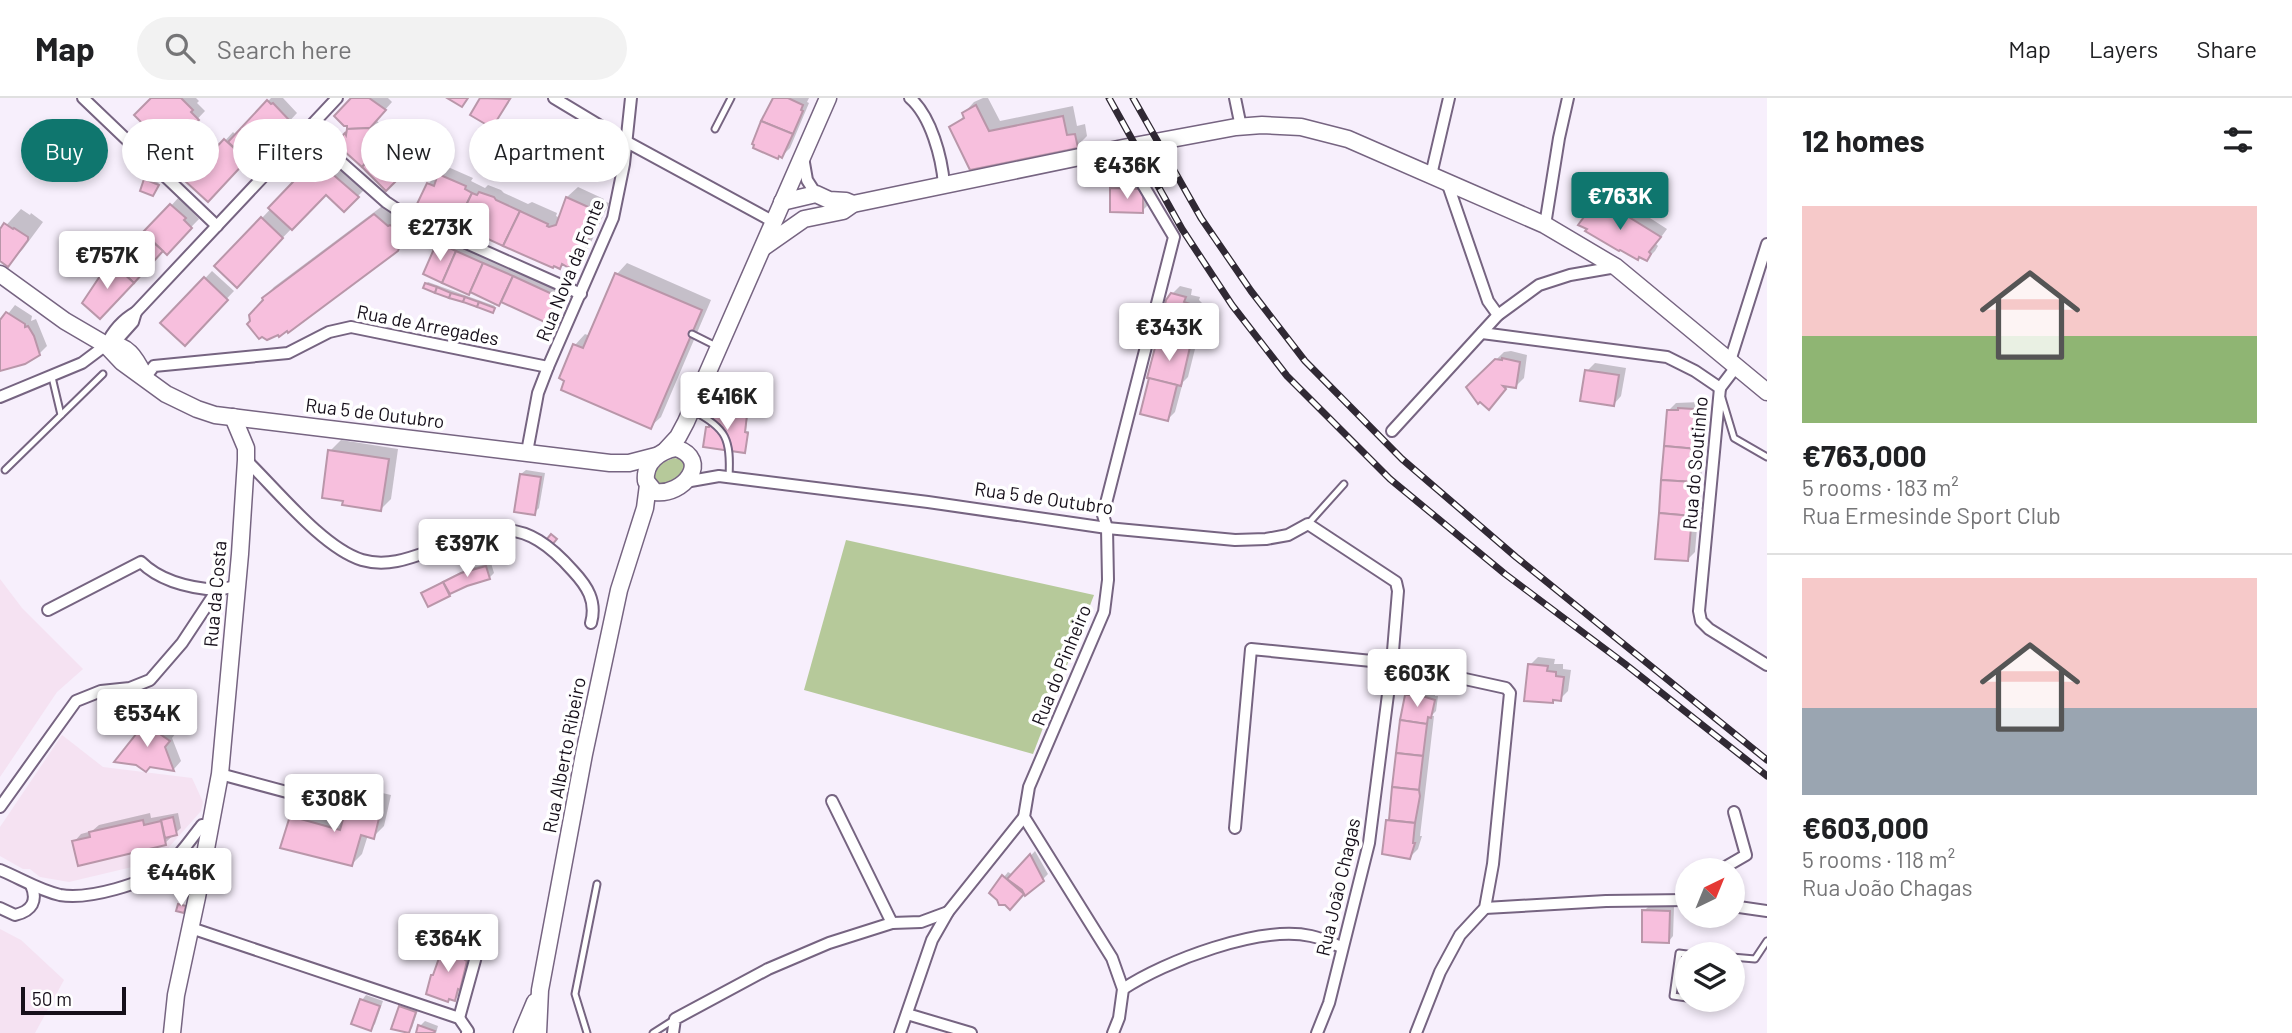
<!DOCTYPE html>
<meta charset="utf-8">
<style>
:root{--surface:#fff;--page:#f2f2f2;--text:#202124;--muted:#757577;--line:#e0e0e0;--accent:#0f766e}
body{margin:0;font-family:Barlow,sans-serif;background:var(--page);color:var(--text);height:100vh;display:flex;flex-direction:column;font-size:26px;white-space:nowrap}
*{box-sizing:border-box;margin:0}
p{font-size:23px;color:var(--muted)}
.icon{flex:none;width:38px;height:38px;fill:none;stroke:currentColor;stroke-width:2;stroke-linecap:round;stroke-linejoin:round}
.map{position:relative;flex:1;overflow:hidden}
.sheet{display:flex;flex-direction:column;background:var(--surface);width:525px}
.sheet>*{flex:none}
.guide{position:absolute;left:21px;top:21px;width:665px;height:63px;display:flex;gap:14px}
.needle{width:46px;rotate:43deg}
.tools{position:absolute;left:1675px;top:760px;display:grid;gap:14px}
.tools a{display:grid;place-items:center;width:70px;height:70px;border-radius:50%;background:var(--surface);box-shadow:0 4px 10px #0003;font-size:35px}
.scale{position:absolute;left:21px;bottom:18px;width:105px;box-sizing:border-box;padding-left:7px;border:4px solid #160f1a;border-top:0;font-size:19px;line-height:24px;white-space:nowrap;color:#160f1a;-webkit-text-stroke:5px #fff;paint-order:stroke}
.price{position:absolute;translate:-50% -60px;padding:0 16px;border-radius:7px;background:#fff;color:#222;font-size:23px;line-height:46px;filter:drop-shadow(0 2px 4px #0008)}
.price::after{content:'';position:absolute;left:50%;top:42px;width:21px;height:16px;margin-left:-10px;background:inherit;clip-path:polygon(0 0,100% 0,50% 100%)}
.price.selected{background:var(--accent);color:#fff}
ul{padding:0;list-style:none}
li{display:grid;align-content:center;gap:14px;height:371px;padding:0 35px}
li+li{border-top:2px solid var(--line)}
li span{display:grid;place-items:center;height:217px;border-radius:0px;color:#555}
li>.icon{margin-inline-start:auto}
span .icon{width:126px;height:126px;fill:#fffc;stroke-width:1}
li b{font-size:30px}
h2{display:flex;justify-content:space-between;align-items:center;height:84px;padding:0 35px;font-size:30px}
.tag{padding:0 24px;border-radius:32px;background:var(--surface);box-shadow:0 4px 10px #0003;font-size:24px;line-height:63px}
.tag.selected{background:var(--accent);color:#fff}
header{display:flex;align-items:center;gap:42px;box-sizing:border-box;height:98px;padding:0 35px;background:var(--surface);border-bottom:2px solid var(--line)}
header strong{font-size:33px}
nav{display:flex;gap:38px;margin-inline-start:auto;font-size:24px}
.search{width:490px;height:63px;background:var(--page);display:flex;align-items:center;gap:18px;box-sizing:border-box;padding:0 24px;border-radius:38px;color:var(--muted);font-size:26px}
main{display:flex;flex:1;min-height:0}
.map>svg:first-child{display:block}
.education{fill:#f5e2f2}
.green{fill:#b6c99a}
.shadow{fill:#0003}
.building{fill:#f7bfdd;stroke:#b996a9;stroke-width:2}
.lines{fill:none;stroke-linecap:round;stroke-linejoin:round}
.lane-casing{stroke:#766481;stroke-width:9}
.street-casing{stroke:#766481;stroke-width:14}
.secondary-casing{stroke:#766481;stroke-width:19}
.lane{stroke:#fff;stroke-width:5}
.street{stroke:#fff;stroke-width:10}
.secondary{stroke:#fff;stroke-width:16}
.rail-casing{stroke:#302934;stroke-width:7}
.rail{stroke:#fff;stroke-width:4.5;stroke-dasharray:13;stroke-linecap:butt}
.labels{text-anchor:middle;stroke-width:7;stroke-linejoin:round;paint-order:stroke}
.street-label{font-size:19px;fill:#160f1a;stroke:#fff}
</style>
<header>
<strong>Map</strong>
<div class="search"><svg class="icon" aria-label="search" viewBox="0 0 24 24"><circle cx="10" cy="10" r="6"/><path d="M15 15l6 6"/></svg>Search here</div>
<nav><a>Map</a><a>Layers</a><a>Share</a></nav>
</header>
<main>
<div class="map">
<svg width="1767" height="935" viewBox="0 0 1767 935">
<rect width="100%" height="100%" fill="#f7effc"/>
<g class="education">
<path d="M0,481L22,510L83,571L57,594L0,679Z"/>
<path d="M62,637L103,669L192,680L203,704L201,713L162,757L149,765L69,784L40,779L30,771H23L0,758V729Z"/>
<path d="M0,831L21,842L64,882L35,935H0Z"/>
</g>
<g class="green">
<path d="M674,360L683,362L686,368C681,380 669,389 657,385L653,377L662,365Z"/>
<path d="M846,442L1094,497L1033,656L804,592Z"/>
</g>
<g class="shadow">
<path d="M153,0H196L199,3L197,5L205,13L170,50Z"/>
<path d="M271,0H283L297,15L259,56L248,60L208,102L188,83L233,34L237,38Z"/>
<path d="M354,0H388L392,4L376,22L416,61L399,78L338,45L349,33Z"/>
<path d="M775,0H809L807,4L809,5L790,50L782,58L780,56Z"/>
<path d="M983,0H988L1000,23L1073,8L1077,28L1085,26L1087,38L1077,48L952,30L965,17L964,15L974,4Z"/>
<path d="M326,52L368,88L344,112L326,95L237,187L262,120Z"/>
<path d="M448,69L473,80L471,83L485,90L488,87L501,92L504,95L528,106L532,104L557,115L556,118L560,120L567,99L578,89L604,101V103L609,105L588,151L569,168L564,165L560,169L467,126L428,86L436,78L439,80Z"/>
<path d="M148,80L159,85L154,94L146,82Z"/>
<path d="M1117,86H1148L1147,108L1142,113L1112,91Z"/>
<path d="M1599,98L1606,102L1609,100L1633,115L1636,111L1667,131L1656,146L1658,148L1655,153L1647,161L1591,111V106Z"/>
<path d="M179,99L199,121L167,154L164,151L100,219L84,205L112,164L119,156L123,161Z"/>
<path d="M385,106L414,123L408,141L397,152L266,202L264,200L274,189Z"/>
<path d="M21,111L30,117L31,115L43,124L23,151L8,166L0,161V134Z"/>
<path d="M443,140L569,193L558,217L551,225L502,203L499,206L439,145Z"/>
<path d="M627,165L711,202L661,319L650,329L575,247L585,236L590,238L617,176Z"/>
<path d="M212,173L234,193L185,245L163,225Z"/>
<path d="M428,184L495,208L494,211L426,186Z"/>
<path d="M1180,188L1192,191L1191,197L1200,199L1199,202L1203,206L1202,211H1205L1188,279L1183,284L1175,314L1168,321L1172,196Z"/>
<path d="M15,207L32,218L31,223L36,221L47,248L39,256L0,272V226Z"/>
<path d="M1511,253L1527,257L1524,280L1516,288L1509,287L1496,302L1468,289L1504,254Z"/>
<path d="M1595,265L1626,270L1621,298L1614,306L1587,273Z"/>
<path d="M723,288L745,290L742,314L748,315L746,333H749L745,353L708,330L715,314L718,292Z"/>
<path d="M1700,304L1699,310L1707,311L1695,454L1688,461L1669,312L1676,305Z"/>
<path d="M341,342L398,351L391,401L381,411L330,353Z"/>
<path d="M526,372L545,375L539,410L534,415L521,376Z"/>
<path d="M491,465L494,475L489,480L453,493L429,507L423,495L428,491L467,471Z"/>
<path d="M1538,559L1555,561L1554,566H1563V571L1571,572L1568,593L1560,601H1555L1552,603L1530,567Z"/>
<path d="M1411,593L1435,595V598H1438L1436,613L1431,618H1434L1420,738H1422L1418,751L1410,759L1388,723L1391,720L1406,598Z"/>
<path d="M160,610L167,628L176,635L172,640L181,663L174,671L117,662Z"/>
<path d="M361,690L391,697L384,728L373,739L368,737L362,756L352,766L291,718L302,708L345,720L351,701Z"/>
<path d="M150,715L151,720L178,715L181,730L165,745L74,744L81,736L92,733L99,727Z"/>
<path d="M1035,753L1048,776L1043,781L1022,795H991L1008,774L1013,777Z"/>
<path d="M1649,808L1674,809L1673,838L1669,843L1644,813Z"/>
<path d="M453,839L474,844L463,893L455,901L445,847Z"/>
<path d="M366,897L383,903L375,926L370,931L362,902Z"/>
<path d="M405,904L419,909L412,930L407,935L393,930L400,909Z"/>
<path d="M425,923L438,928L436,935H418L420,928Z"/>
</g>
<g class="building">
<path d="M151,0H181L193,12L191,14L199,22L170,52L161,44L159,47L139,28L142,25L134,17Z"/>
<path d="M351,0H369L386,12L370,30L347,31V28H344L334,18Z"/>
<path d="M447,0H468L462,9Z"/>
<path d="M480,0L510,1L492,30L470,17Z"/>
<path d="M773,0H788L803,7L801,12L803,13L793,36L761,23Z"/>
<path d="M267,2L271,6L273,5L291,24L264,50L265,51L252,66L228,44Z"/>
<path d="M976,7L989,33L1063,18L1067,37L1075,36L1078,50L970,72L949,29L964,20L962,15Z"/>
<path d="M761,23L793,36L782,60L779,58L778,61L753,50L754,47L752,46Z"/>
<path d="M370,30L384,45L362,69L335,45L345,35L346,37L347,31Z"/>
<path d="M224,41L247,62L208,104L185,83Z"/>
<path d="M384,45L410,69L386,93L362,69Z"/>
<path d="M315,61L359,99L344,114L326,97L292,132L268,110Z"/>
<path d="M438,76L466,88L465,91L472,95L458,124L454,122L452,125L416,108L427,85L434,88Z"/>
<path d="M144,81L159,87L153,98L140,93Z"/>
<path d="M1110,90L1143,91V115L1110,114Z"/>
<path d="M479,94L494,99L496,102L520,113L503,148L464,130L465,127L458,124L472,95L477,97Z"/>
<path d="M566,99L595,112L594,114L600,116L578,164L573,161L569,170L562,166L560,171L554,168L553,170L503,148L520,113L548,126L547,128L549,129L556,127Z"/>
<path d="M1590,105L1598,109L1599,107L1625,122L1627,118L1661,139L1649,154L1651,156L1647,163L1639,159L1638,162L1620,152L1619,153L1585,133L1587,131L1578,127L1589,112L1587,111Z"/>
<path d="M170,106L186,120L184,122L192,130L167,157L143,134Z"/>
<path d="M374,116L388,128L390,127L405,134L398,153L288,235L287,233L279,239L278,237L267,242L262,239L259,241L247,226L250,223L249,217L263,202L262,200Z"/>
<path d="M261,119L283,140L237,190L214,168Z"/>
<path d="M4,125L13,131L14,130L28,139V142L8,169L0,163V131Z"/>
<path d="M144,136L163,153L134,185L115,167Z"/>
<path d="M437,144L456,153L442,185L423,176Z"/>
<path d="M456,153L483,165L469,197L442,185Z"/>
<path d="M110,163L134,185L100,221L82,205Z"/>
<path d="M483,165L513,178L499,208L470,194Z"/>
<path d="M615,175L702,212L651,331L561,292L564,283L559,280L573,246L583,250Z"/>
<path d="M513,178L563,201L551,227L501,204Z"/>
<path d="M204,179L228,202L185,248L160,225Z"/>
<path d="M425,185L437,189L435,195L423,190Z"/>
<path d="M437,189L451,195L449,200L435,195Z"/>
<path d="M451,195L465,199L463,204L449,200Z"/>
<path d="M1171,195L1186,199L1184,204L1193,207L1192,210L1196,214L1195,218L1199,219L1190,249L1157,242L1166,202Z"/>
<path d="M465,199L479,204L477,209L463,204Z"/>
<path d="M479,204L495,210L493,215L477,209Z"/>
<path d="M6,214L25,226V229L28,228L34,238L40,257L25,266L0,273V222Z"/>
<path d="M1157,242L1190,249L1181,288L1147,280Z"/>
<path d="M1502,260L1520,264L1516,290L1503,288L1506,291L1489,312L1480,304L1478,306L1466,289L1495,261L1502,262Z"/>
<path d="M1585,272L1619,277L1614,308L1580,303Z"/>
<path d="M1149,280L1177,287L1168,323L1140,316Z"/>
<path d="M716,292L741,295L738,319L713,316Z"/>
<path d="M1678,310L1693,311L1692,318H1700L1697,351L1664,348L1667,312H1678Z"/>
<path d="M711,312L747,317L745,334L748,335L745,355L703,349L706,329H709Z"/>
<path d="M1664,348L1697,351L1694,384L1661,382Z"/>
<path d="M328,352L389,361L381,413L342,407L343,403L322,400Z"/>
<path d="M520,376L541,379L535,417L514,414Z"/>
<path d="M1661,382L1694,384L1692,418L1659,415Z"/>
<path d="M1659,415L1692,418L1688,463L1655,461Z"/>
<path d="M551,436L557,441L552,447L546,442Z"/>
<path d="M486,468L490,481L467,488L450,496L443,484L461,475Z"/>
<path d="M443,484L450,498L428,509L421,495Z"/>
<path d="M1528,566L1548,568L1547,573L1556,574V578L1564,579L1561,603L1553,602V605L1524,603Z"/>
<path d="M1405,597H1419L1435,602L1431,620L1428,619L1427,626L1400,622Z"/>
<path d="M152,616L160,636L170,643L165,649L174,673L150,669L146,674L136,667L114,664Z"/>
<path d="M1400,622L1427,626L1423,658L1396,655Z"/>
<path d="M1396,655L1423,658L1419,692L1392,689Z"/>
<path d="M1392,689L1419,692L1420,698L1415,725L1389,722Z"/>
<path d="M349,700L382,708L374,741L361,737L352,768L280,750L290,718L340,732Z"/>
<path d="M173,719L177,737L165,740L161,722Z"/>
<path d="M143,722L144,727L161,723L166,747L78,768L72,743L90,739L89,734Z"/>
<path d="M1386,722L1415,725L1413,745H1415L1410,761L1382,756Z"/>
<path d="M1030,756L1044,783L1025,798L1022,792L1007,781Z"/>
<path d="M1002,777L1024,796L1010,812L1005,807H999L997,802L989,795Z"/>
<path d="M178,806L186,808L184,815L176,813Z"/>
<path d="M1642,812L1670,813L1669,845L1642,844Z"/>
<path d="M444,846L468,852L465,862L467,863L460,892L458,891L455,903L449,901L448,904L426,896L431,877H433Z"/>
<path d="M360,901L380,908L371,933L351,926Z"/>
<path d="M399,908L416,914L409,935L391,931Z"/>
<path d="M418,927L435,933L434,935H416Z"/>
</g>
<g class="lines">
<defs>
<g id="lane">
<path d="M715,31L731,0"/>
<path d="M692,236L716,248"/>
<path d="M52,279L61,317"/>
<path d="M1722,300L1734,340L1767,359"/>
<path d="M693,313C727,330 731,342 729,379"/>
<path d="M5,372L103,276"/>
<path d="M1308,426L1344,386"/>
<path d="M1732,859L1755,861L1767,843"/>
<path d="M1687,900L1673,898L1679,855L1687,856"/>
<path d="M1700,901L1727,904"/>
<path d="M587,935L575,896L597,786"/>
<path d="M653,935L675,921"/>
</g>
<g id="street">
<path d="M83,0L217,128"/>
<path d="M554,0L627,44L774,124"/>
<path d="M910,0C931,18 942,60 944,87"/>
<path d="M1235,0L1241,29"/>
<path d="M306,33L386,104L410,120L581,196"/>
<path d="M803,59L807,82L816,96"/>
<path d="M1431,77L1449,0"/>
<path d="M1093,80L1136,75L1174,139L1103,417L1107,430L1108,482L1104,514L1029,689L1024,719L1112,860L1123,891L1119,920L1113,935"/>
<path d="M1447,84L1488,203L1498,217"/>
<path d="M1545,127L1559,40L1568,0"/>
<path d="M1482,235L1667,259L1695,273L1720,290"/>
<path d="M106,247C113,232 122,222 136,214L337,0"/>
<path d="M1730,263L1767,146"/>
<path d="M145,280L154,268L288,255L329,234L351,229L548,269"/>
<path d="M1720,290L1699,513L1701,523L1709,531L1767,567"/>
<path d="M1720,290L1736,269"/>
<path d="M0,299L82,265L106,247L116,243L133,224L136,214"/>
<path d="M1392,333L1498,217L1539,187L1570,177L1616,169"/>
<path d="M527,354L538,295L548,269L613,120L624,66L631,0"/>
<path d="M246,362C276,391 323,450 362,462C386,469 408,461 430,453C494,428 522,416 573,473C587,488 597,503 591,525"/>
<path d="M685,384L719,378L928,404L1107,430L1235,442L1266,441L1288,437L1308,426L1396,484L1398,493L1392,565L1369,745L1329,905L1317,935"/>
<path d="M48,512L141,464C160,483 190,490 217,492"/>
<path d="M220,676L339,708"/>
<path d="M832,703L892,825"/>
<path d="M0,709L76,603L101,593L130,590L150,582L182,545L217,492L237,488"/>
<path d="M1235,730L1251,551L1392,565L1506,590L1510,595L1493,766L1485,810L1460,837L1440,874L1416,935"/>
<path d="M0,772C20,780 38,792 60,797C88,802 144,786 167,768C180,758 191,741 202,727L211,729"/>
<path d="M1720,772L1746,757L1734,714"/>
<path d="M1732,808L1767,813"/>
<path d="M0,810L15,817C32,813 38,803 31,787"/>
<path d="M1485,810L1606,803L1687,802"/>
<path d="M191,830L459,920L468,933L467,935"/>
<path d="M1123,891C1165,863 1260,827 1311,838C1321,840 1332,845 1341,849"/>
<path d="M907,916L971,935"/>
<path d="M459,920L480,844"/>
<path d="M673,935L675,921L768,871L829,845L892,825L921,824L948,814"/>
<path d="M900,935L932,842L948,814L1024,719"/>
</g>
<g id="secondary">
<path d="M782,104L816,96L829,102L846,103L853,106"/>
<path d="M764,149L804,121L843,113L853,106L1123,50L1236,29L1262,27L1301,29L1348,41L1545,127L1616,169L1767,294"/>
<path d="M0,176L65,223L106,247L122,264L166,296L197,311L215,317L610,365H629L656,358"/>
<path d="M106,247C127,244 136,261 144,277"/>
<path d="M676,350C712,362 683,398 655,394L646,383C644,364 660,353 676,350Z"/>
<path d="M666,352L678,339L686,324L828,0"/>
<path d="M172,935L176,897L197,799L220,676L240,456L246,362V350L233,319"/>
<path d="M522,935L535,904"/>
<path d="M538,935L540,892L584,656L619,492L645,410L648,387"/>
</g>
</defs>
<use href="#lane" class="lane-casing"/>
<use href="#street" class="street-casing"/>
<use href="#secondary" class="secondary-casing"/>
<use href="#lane" class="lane"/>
<use href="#street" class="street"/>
<use href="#secondary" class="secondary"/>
<defs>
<g id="rail">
<path d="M1109,0L1182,131L1232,207L1287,278L1390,381L1505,476L1625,566L1767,678"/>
<path d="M1133,0L1201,120L1251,193L1305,263L1402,361L1516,459L1767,662"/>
</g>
</defs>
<use href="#rail" class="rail-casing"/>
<use href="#rail" class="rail"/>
</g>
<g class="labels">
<g class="street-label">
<text transform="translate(570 172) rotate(-68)" y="7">Rua Nova da Fonte</text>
<text transform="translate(428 227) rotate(11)" y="7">Rua de Arregades</text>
<text transform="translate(375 315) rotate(7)" y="7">Rua 5 de Outubro</text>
<text transform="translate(1695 365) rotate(-85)" y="7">Rua do Soutinho</text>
<text transform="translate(1044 400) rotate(8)" y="7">Rua 5 de Outubro</text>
<text transform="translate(215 496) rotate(-85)" y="7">Rua da Costa</text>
<text transform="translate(1061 567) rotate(-68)" y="7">Rua do Pinheiro</text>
<text transform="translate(564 657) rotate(-79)" y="7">Rua Alberto Ribeiro</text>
<text transform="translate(1338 789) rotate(-77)" y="7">Rua João Chagas</text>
</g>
</g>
</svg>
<div class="tools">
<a><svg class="needle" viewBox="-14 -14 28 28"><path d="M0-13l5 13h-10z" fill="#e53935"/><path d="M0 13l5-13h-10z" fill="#757577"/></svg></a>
<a><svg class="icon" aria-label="layers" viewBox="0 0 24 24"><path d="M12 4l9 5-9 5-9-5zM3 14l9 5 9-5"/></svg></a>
</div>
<div class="scale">50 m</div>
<b class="price" style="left:1127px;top:103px">€436K</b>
<b class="price selected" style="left:1620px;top:134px">€763K</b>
<b class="price" style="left:440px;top:165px">€273K</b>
<b class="price" style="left:107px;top:193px">€757K</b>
<b class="price" style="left:1169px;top:265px">€343K</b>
<b class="price" style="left:727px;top:334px">€416K</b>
<b class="price" style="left:467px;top:481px">€397K</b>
<b class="price" style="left:1417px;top:611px">€603K</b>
<b class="price" style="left:147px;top:651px">€534K</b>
<b class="price" style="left:334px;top:736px">€308K</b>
<b class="price" style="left:181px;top:810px">€446K</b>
<b class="price" style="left:448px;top:876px">€364K</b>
<div class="guide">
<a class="tag selected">Buy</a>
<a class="tag">Rent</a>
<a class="tag">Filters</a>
<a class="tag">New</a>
<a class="tag">Apartment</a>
</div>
</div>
<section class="sheet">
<h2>12 homes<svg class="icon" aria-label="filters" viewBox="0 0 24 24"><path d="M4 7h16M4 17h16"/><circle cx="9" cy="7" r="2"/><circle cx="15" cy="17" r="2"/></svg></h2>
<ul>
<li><span style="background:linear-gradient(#f6c9c9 60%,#8fb573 0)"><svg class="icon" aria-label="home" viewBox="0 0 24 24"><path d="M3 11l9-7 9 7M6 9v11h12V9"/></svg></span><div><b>€763,000</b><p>5 rooms · 183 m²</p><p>Rua Ermesinde Sport Club</p></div></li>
<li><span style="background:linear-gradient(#f6c9c9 60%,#9aa5b1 0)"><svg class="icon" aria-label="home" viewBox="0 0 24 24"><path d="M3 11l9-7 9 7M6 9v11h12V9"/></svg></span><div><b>€603,000</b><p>5 rooms · 118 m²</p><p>Rua João Chagas</p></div></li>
</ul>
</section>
</main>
